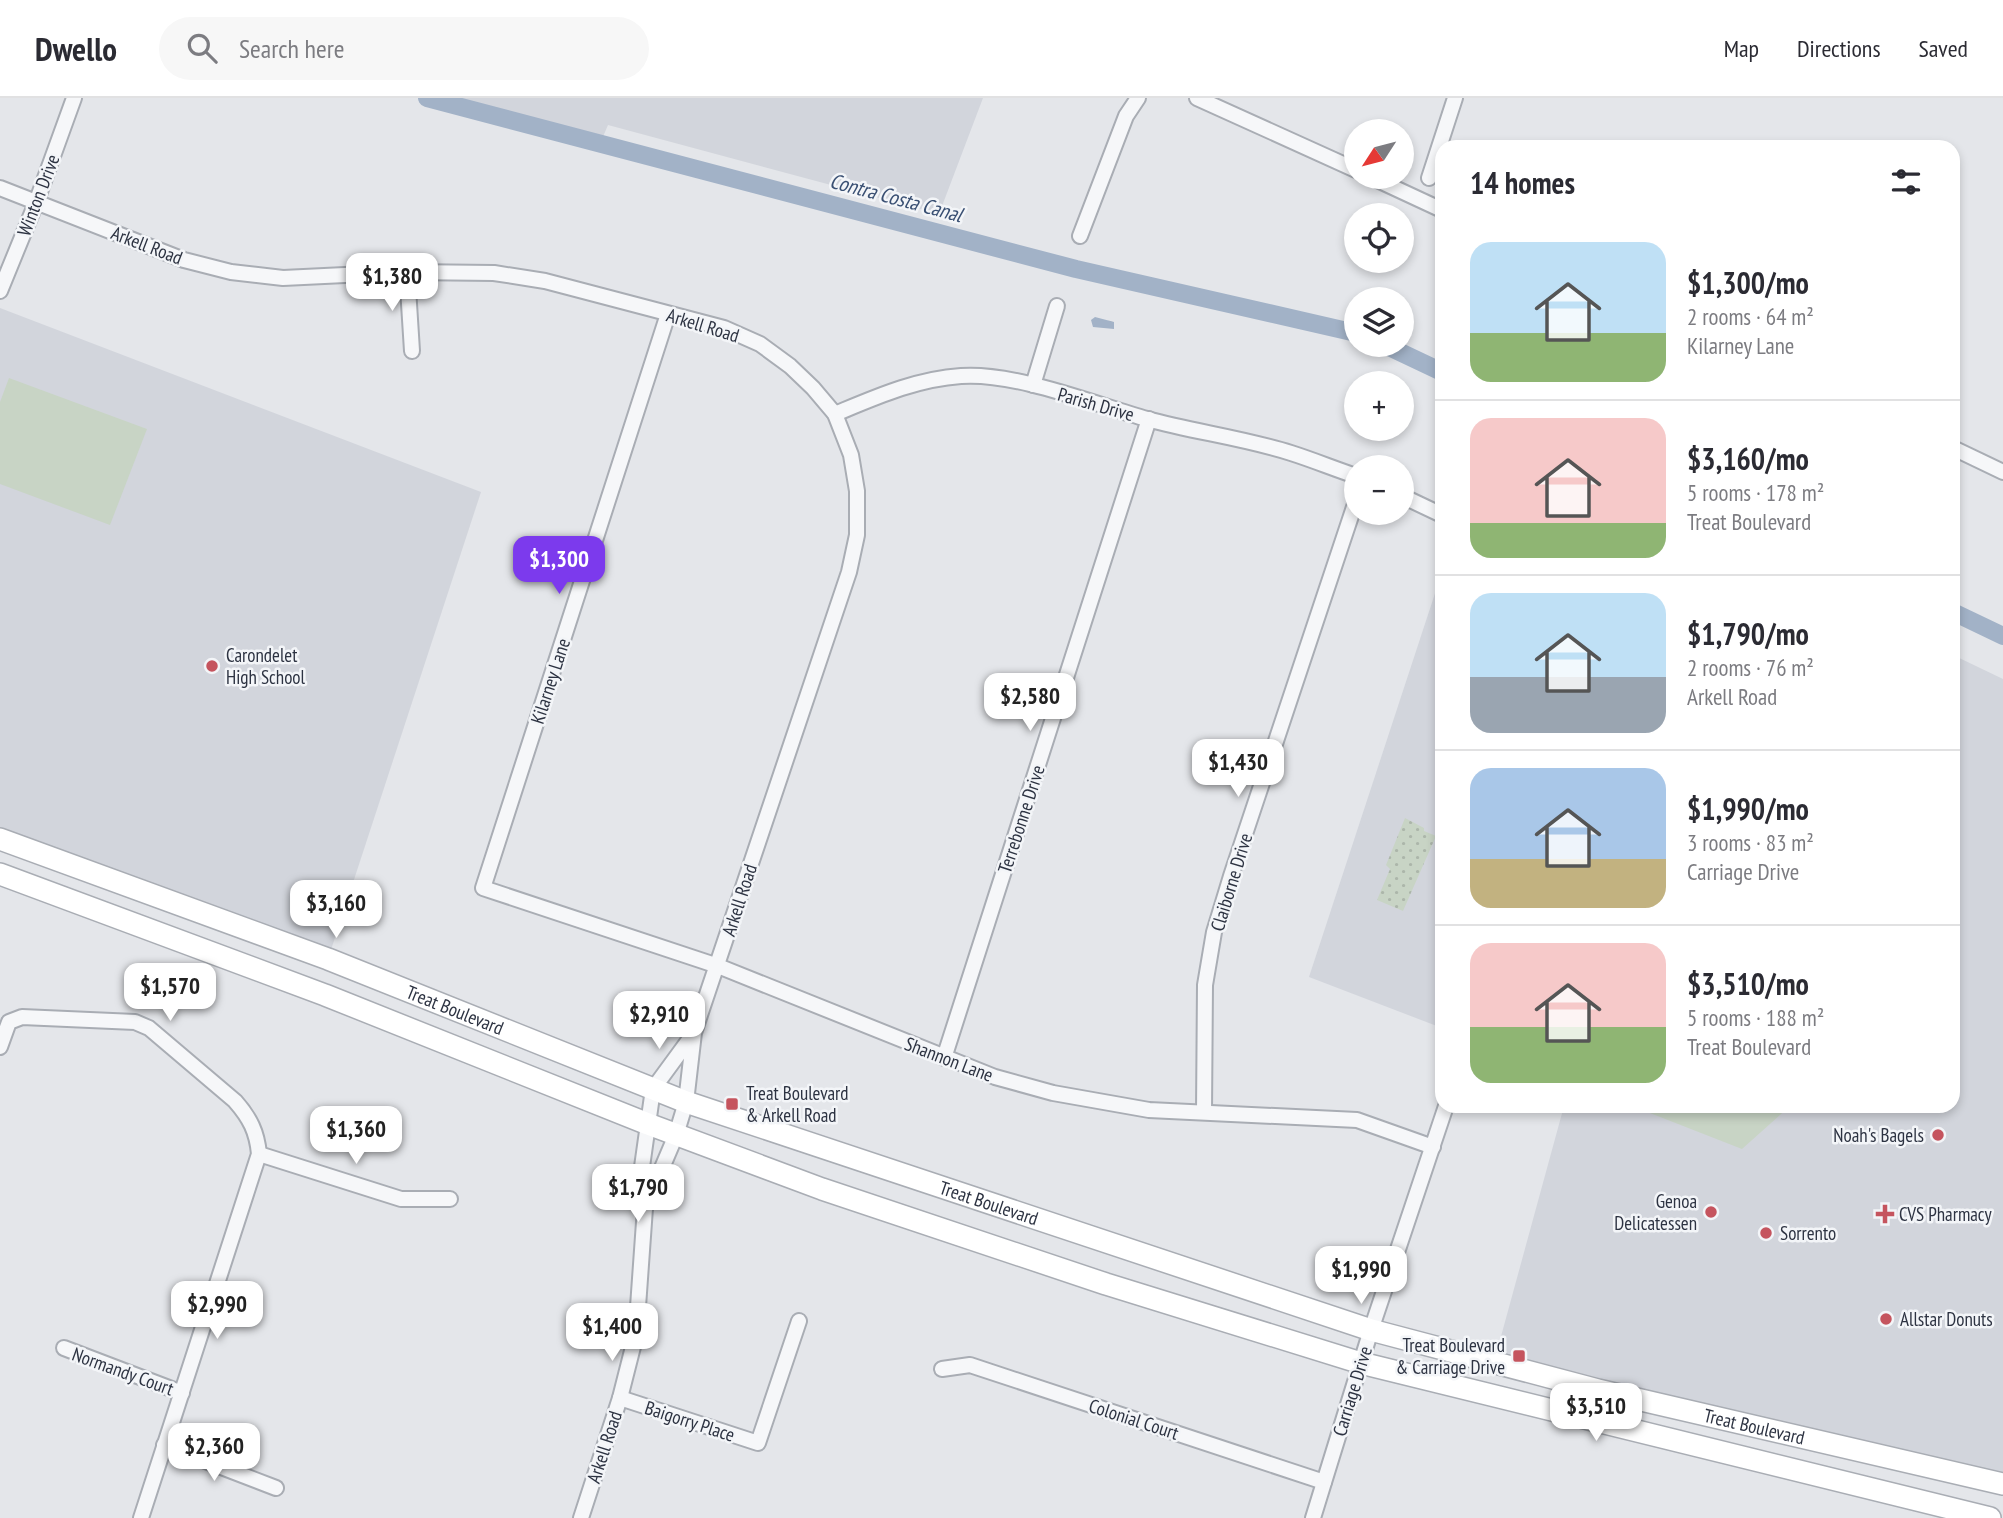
<!DOCTYPE html>
<meta charset="utf-8">
<style>
:root{--surface:#fff;--page:#f7f7f7;--text:#2b2b33;--muted:#7c7c81;--line:#e1e1e2;--accent:#7c3aed}
body{margin:0;font-family:"PT Sans Narrow",sans-serif;background:var(--page);color:var(--text);height:100vh;display:flex;flex-direction:column;font-size:26px;white-space:nowrap}
*{box-sizing:border-box;margin:0}
p{font-size:23px;color:var(--muted)}
.icon{flex:none;width:38px;height:38px;fill:none;stroke:currentColor;stroke-width:2;stroke-linecap:round;stroke-linejoin:round}
.map{position:relative;flex:1;overflow:hidden}
.panel{position:absolute;left:1435px;top:42px;width:525px;height:973px;display:flex;flex-direction:column;background:var(--surface);border-radius:21px;box-shadow:0 4px 10px #0003}
.panel>*{flex:none}
.needle{width:46px;rotate:234deg}
.fabs{position:absolute;left:1344px;top:21px;display:grid;gap:14px}
.fabs a{display:grid;place-items:center;width:70px;height:70px;border-radius:50%;background:var(--surface);box-shadow:0 4px 10px #0003;font-size:35px}
.price{position:absolute;translate:-50% -60px;padding:0 16px;border-radius:14px;background:#fff;color:#222;font-size:23px;line-height:46px;filter:drop-shadow(0 2px 4px #0008)}
.price::after{content:'';position:absolute;left:50%;top:42px;width:21px;height:16px;margin-left:-10px;background:inherit;clip-path:polygon(0 0,100% 0,50% 100%)}
.price.current{background:var(--accent);color:#fff}
ul{padding:0;list-style:none}
li{display:flex;align-items:center;gap:21px;height:175px;padding:0 35px}
li+li{border-top:2px solid var(--line)}
li span{display:grid;place-items:center;flex:none;width:196px;height:140px;border-radius:21px;color:#555}
li>.icon{margin-inline-start:auto}
span .icon{width:84px;height:84px;fill:#fffc;stroke-width:1}
li b{font-size:30px}
h2{display:flex;justify-content:space-between;align-items:center;height:84px;padding:0 35px;font-size:30px}
header{display:flex;align-items:center;gap:42px;box-sizing:border-box;height:98px;padding:0 35px;background:var(--surface);border-bottom:2px solid var(--line)}
header strong{font-size:33px}
nav{display:flex;gap:38px;margin-inline-start:auto;font-size:24px}
.search{width:490px;height:63px;background:var(--page);display:flex;align-items:center;gap:18px;box-sizing:border-box;padding:0 24px;border-radius:38px;color:var(--muted);font-size:26px}
.map>svg:first-child{display:block}
.built{fill:#d2d5dc}
.grass{fill:url(#grass-dots)}
.pitch{fill:#c8d4c5}
.water{fill:url(#water-waves)}
.lines{fill:none;stroke-linecap:round;stroke-linejoin:round}
.canal{stroke:#a2b2c7;stroke-width:18}
.minor-casing{stroke:#a9adb4;stroke-width:18}
.secondary-casing{stroke:#a9adb4;stroke-width:24}
.minor{stroke:#f6f7f9;stroke-width:14}
.secondary{stroke:#fff;stroke-width:21}
.poi-dot{fill:#c5545e;stroke:#f3f5f8;stroke-width:2.5}
.labels{text-anchor:middle;stroke-width:5;stroke-linejoin:round;paint-order:stroke}
.street-label{font-size:19px;fill:#2d3342;stroke:#f3f5f8}
.poi-label{font-size:19px;fill:#2d3342;stroke:#f3f5f8;text-anchor:start}
.water-label{font-size:21px;font-style:italic;fill:#3a5073;stroke:#f3f5f8}
</style>
<header>
<strong>Dwello</strong>
<div class="search"><svg class="icon" aria-label="search" viewBox="0 0 24 24"><circle cx="10" cy="10" r="6"/><path d="M15 15l6 6"/></svg>Search here</div>
<nav><a>Map</a><a>Directions</a><a>Saved</a></nav>
</header>
<div class="map">
<svg width="2003" height="1420" viewBox="0 0 2003 1420">
<defs>
<pattern id="grass-dots" width="8" height="8" patternUnits="userSpaceOnUse" patternTransform="scale(1.75)"><rect width="8" height="8" fill="#c8d4c5"/><path d="M2 2h.1M6 6h.1" fill="none" stroke="#acb6aa" stroke-width="1.8" stroke-linecap="round"/></pattern>
<pattern id="water-waves" width="16" height="10" patternUnits="userSpaceOnUse" patternTransform="scale(1.75)"><rect width="16" height="10" fill="#a2b2c7"/><path d="M0 5q4-4 8 0t8 0" fill="none" stroke="#8491a3"/></pattern>
</defs>
<rect width="100%" height="100%" fill="#e4e6ea"/>
<g class="built">
<path d="M442,0H983L939,116L608,27L602,41Z"/>
<path d="M0,210L481,394L328,861L0,741Z"/>
<path d="M1442,474V930L1309,879Z"/>
<path d="M1953,557L2003,581V1386L1494,1264L1564,1008H1953Z"/>
</g>
<path class="grass" d="M1405,720L1424,730V733L1436,738L1403,813L1377,802L1390,771L1386,767Z"/>
<g class="pitch">
<path d="M9,280L147,331L110,427L0,386V304Z"/>
<path d="M1632,1008H1790L1742,1051Z"/>
</g>
<path class="water" d="M1095,219L1114,224V231L1093,229L1091,222Z"/>
<g class="lines">
<g class="canal">
<path d="M427,0L1076,171L1356,235"/>
<path d="M1385,247L1442,274"/>
<path d="M1953,514L2003,538"/>
</g>
<defs>
<g id="minor">
<path d="M1197,0L1356,72"/>
<path d="M1371,79L1442,112"/>
<path d="M1429,80L1455,0"/>
<path d="M0,90L184,162L231,174L283,180L407,174L494,175L545,183L724,230L760,246L790,268L813,290L835,316L851,357L857,393V437L849,474L694,935L686,1004L676,1037L645,1110L639,1090L653,991L694,935"/>
<path d="M1080,138L1126,18L1138,0"/>
<path d="M407,174L412,253"/>
<path d="M0,193L36,105L74,0"/>
<path d="M668,216L483,790L718,868L995,979L1053,995L1149,1012L1357,1022L1433,1049"/>
<path d="M1033,287L1057,208"/>
<path d="M835,316C876,299 916,281 961,278C1015,274 1094,306 1147,321C1194,334 1244,340 1291,355C1313,362 1335,371 1356,378"/>
<path d="M1953,350L2003,374"/>
<path d="M1402,398L1442,417"/>
<path d="M0,949L9,924L22,919L135,924L149,930L235,1003C250,1020 257,1034 259,1056L141,1420"/>
<path d="M944,960L1149,321"/>
<path d="M1204,1014L1205,887L1214,834L1231,778L1356,403"/>
<path d="M259,1056L401,1101H450"/>
<path d="M64,1250L182,1295"/>
<path d="M942,1271L970,1267L1324,1384"/>
<path d="M620,1300L758,1345L799,1223"/>
<path d="M164,1347L276,1390"/>
<path d="M581,1420L620,1300L636,1237L645,1110"/>
<path d="M1313,1420L1371,1232L1446,1008"/>
</g>
<g id="secondary">
<path id="s1" d="M0,741L328,861L686,1004L1371,1232L1598,1292L2003,1386"/>
<path d="M0,776L325,897L648,1026L822,1091L1106,1186L1361,1265L1990,1420"/>
</g>
</defs>
<use href="#minor" class="minor-casing"/>
<use href="#secondary" class="secondary-casing"/>
<use href="#minor" class="minor"/>
<use href="#secondary" class="secondary"/>
</g>
<g class="poi-dot">
<circle cx="212" cy="568" r="7"/>
<rect x="725" y="999" width="14" height="14" rx="3.5"/>
<circle cx="1938" cy="1037" r="7"/>
<circle cx="1711" cy="1114" r="7"/>
<path d="M1881.5 1105.5h7v7h7v7h-7v7h-7v-7h-7v-7h7z"/>
<circle cx="1766" cy="1135" r="7"/>
<circle cx="1886" cy="1221" r="7"/>
<rect x="1512" y="1251" width="14" height="14" rx="3.5"/>
</g>
<g class="labels">
<g class="street-label">
<text transform="translate(38 97) rotate(-69)" y="7">Winton Drive</text>
<text transform="translate(147 147) rotate(21)" y="7">Arkell Road</text>
<text transform="translate(703 227) rotate(17)" y="7">Arkell Road</text>
<text transform="translate(1096 306) rotate(16)" y="7">Parish Drive</text>
<text transform="translate(550 583) rotate(-72)" y="7">Kilarney Lane</text>
<text transform="translate(1021 721) rotate(-72)" y="7">Terrebonne Drive</text>
<text transform="translate(1231 784) rotate(-73)" y="7">Claiborne Drive</text>
<text transform="translate(739 802) rotate(-72)" y="7">Arkell Road</text>
<text dy="7" stroke="none"><textPath href="#s1" startOffset="486">Treat Boulevard</textPath></text>
<text transform="translate(949 961) rotate(21)" y="7">Shannon Lane</text>
<text dy="7" stroke="none"><textPath href="#s1" startOffset="1054">Treat Boulevard</textPath></text>
<text transform="translate(123 1273) rotate(20)" y="7">Normandy Court</text>
<text transform="translate(1352 1293) rotate(-73)" y="7">Carriage Drive</text>
<text transform="translate(1134 1321) rotate(18)" y="7">Colonial Court</text>
<text transform="translate(690 1323) rotate(18)" y="7">Baigorry Place</text>
<text dy="7" stroke="none"><textPath href="#s1" startOffset="1852">Treat Boulevard</textPath></text>
<text transform="translate(604 1349) rotate(-72)" y="7">Arkell Road</text>
</g>
<g class="poi-label">
<text x="226" y="564">Carondelet<tspan x="226" dy="22">High School</tspan></text>
<text x="746" y="1002">Treat Boulevard<tspan x="746" dy="22">&amp; Arkell Road</tspan></text>
<text x="1924" y="1044" text-anchor="end">Noah's Bagels</text>
<text x="1697" y="1110" text-anchor="end">Genoa<tspan x="1697" dy="22">Delicatessen</tspan></text>
<text x="1899" y="1123">CVS Pharmacy</text>
<text x="1780" y="1142">Sorrento</text>
<text x="1900" y="1228">Allstar Donuts</text>
<text x="1505" y="1254" text-anchor="end">Treat Boulevard<tspan x="1505" dy="22">&amp; Carriage Drive</tspan></text>
</g>
<g class="water-label">
<text transform="translate(896 100) rotate(15)" y="7">Contra Costa Canal</text>
</g>
</g>
</svg>
<div class="fabs">
<a><svg class="needle" viewBox="-14 -14 28 28"><path d="M0-13l5 13h-10z" fill="#e53935"/><path d="M0 13l5-13h-10z" fill="#7c7c81"/></svg></a>
<a><svg class="icon" aria-label="locate" viewBox="0 0 24 24"><circle cx="12" cy="12" r="6"/><path d="M12 2v4M12 18v4M2 12h4M18 12h4"/></svg></a>
<a><svg class="icon" aria-label="layers" viewBox="0 0 24 24"><path d="M12 4l9 5-9 5-9-5zM3 14l9 5 9-5"/></svg></a>
<a>+</a>
<a>−</a>
</div>
<b class="price" style="left:392px;top:215px">$1,380</b>
<b class="price current" style="left:559px;top:498px">$1,300</b>
<b class="price" style="left:1030px;top:635px">$2,580</b>
<b class="price" style="left:1238px;top:701px">$1,430</b>
<b class="price" style="left:336px;top:842px">$3,160</b>
<b class="price" style="left:170px;top:925px">$1,570</b>
<b class="price" style="left:659px;top:953px">$2,910</b>
<b class="price" style="left:356px;top:1068px">$1,360</b>
<b class="price" style="left:638px;top:1126px">$1,790</b>
<b class="price" style="left:1361px;top:1208px">$1,990</b>
<b class="price" style="left:217px;top:1243px">$2,990</b>
<b class="price" style="left:612px;top:1265px">$1,400</b>
<b class="price" style="left:1596px;top:1345px">$3,510</b>
<b class="price" style="left:214px;top:1385px">$2,360</b>
<section class="panel">
<h2>14 homes<svg class="icon" aria-label="filters" viewBox="0 0 24 24"><path d="M4 7h16M4 17h16"/><circle cx="9" cy="7" r="2"/><circle cx="15" cy="17" r="2"/></svg></h2>
<ul>
<li><span style="background:linear-gradient(#bfe0f5 65%,#8fb573 0)"><svg class="icon" aria-label="home" viewBox="0 0 24 24"><path d="M3 11l9-7 9 7M6 9v11h12V9"/></svg></span><div><b>$1,300/mo</b><p>2 rooms · 64 m²</p><p>Kilarney Lane</p></div></li>
<li><span style="background:linear-gradient(#f6c9c9 75%,#8fb573 0)"><svg class="icon" aria-label="home" viewBox="0 0 24 24"><path d="M3 11l9-7 9 7M6 9v11h12V9"/></svg></span><div><b>$3,160/mo</b><p>5 rooms · 178 m²</p><p>Treat Boulevard</p></div></li>
<li><span style="background:linear-gradient(#bfe0f5 60%,#9aa5b1 0)"><svg class="icon" aria-label="home" viewBox="0 0 24 24"><path d="M3 11l9-7 9 7M6 9v11h12V9"/></svg></span><div><b>$1,790/mo</b><p>2 rooms · 76 m²</p><p>Arkell Road</p></div></li>
<li><span style="background:linear-gradient(#a9c7e8 65%,#c2b280 0)"><svg class="icon" aria-label="home" viewBox="0 0 24 24"><path d="M3 11l9-7 9 7M6 9v11h12V9"/></svg></span><div><b>$1,990/mo</b><p>3 rooms · 83 m²</p><p>Carriage Drive</p></div></li>
<li><span style="background:linear-gradient(#f6c9c9 60%,#8fb573 0)"><svg class="icon" aria-label="home" viewBox="0 0 24 24"><path d="M3 11l9-7 9 7M6 9v11h12V9"/></svg></span><div><b>$3,510/mo</b><p>5 rooms · 188 m²</p><p>Treat Boulevard</p></div></li>
</ul>
</section>
</div>
